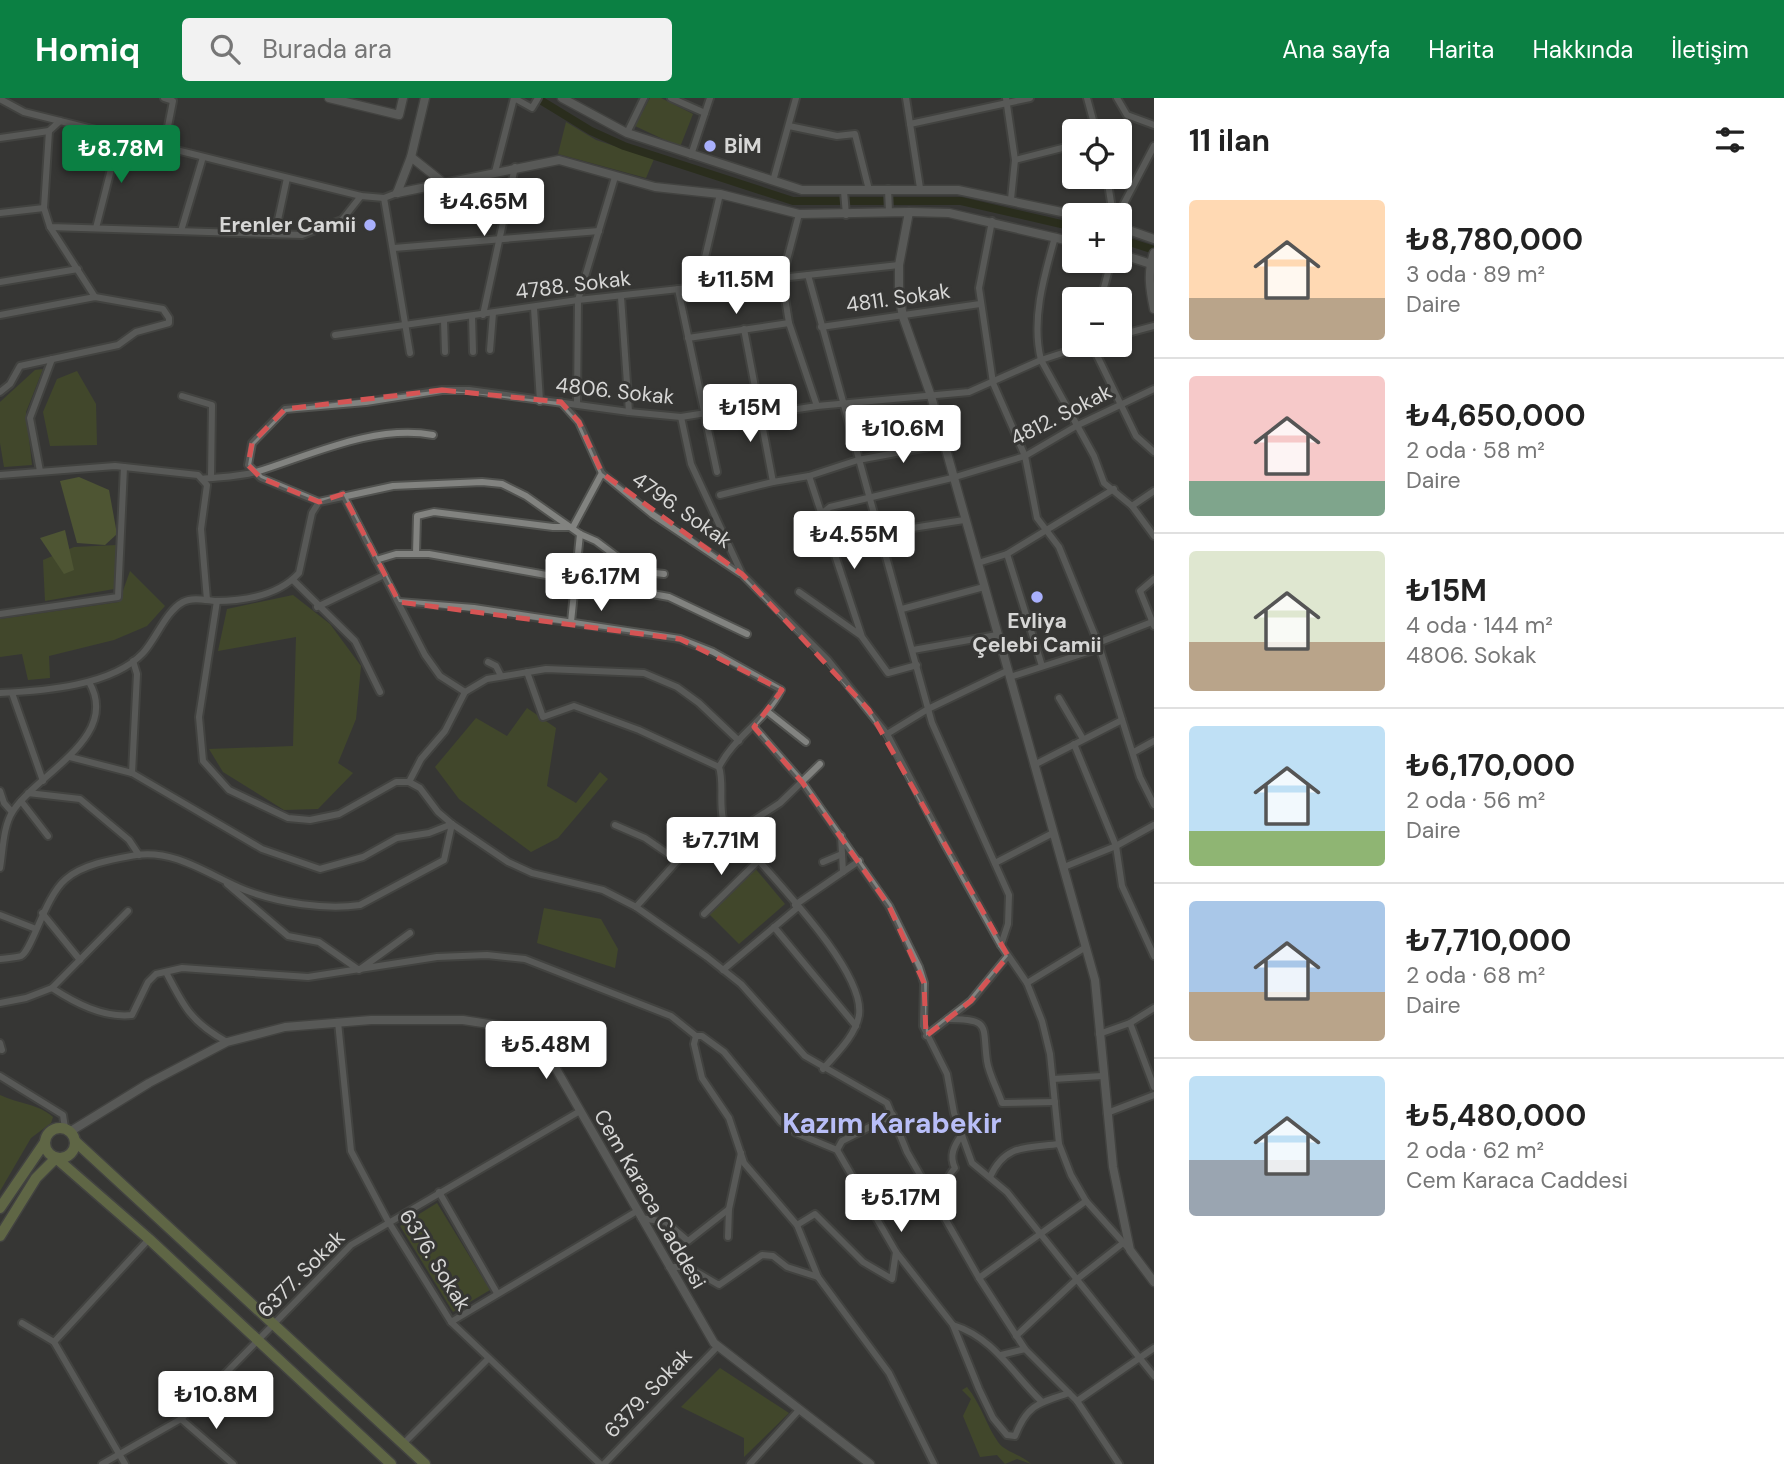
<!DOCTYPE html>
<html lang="tr">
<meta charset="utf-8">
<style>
:root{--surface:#fff;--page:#f2f2f2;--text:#222;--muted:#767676;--line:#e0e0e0;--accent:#0b8043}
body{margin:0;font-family:"DM Sans",sans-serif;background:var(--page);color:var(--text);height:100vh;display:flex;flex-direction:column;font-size:26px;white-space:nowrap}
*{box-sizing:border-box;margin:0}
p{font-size:23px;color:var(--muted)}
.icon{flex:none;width:38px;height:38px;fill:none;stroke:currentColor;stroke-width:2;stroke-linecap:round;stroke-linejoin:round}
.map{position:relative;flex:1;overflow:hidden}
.panel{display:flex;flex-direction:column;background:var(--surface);width:630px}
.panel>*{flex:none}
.buttons{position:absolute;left:1062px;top:21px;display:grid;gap:14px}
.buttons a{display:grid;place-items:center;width:70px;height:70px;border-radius:7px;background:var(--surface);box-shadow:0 2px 5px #0004;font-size:35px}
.price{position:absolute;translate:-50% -60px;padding:0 16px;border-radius:7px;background:#fff;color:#222;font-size:23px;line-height:46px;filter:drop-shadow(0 2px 4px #0008)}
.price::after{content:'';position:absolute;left:50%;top:42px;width:21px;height:16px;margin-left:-10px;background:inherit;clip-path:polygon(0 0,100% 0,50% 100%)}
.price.current{background:var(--accent);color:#fff}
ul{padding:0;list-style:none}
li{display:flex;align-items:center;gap:21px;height:175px;padding:0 35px}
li+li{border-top:2px solid var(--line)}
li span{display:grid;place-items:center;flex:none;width:196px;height:140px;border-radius:7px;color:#555}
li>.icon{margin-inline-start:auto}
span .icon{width:84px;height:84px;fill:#fffc;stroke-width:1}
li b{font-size:30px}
h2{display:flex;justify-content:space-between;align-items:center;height:84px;padding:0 35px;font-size:30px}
header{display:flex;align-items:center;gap:42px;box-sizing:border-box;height:98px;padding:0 35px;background:var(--accent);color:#fff}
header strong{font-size:33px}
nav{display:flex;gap:38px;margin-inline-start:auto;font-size:24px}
.search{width:490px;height:63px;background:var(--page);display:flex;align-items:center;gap:18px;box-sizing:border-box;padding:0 24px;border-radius:7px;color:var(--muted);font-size:26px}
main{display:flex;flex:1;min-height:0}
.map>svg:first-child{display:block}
.green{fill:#4e5c20}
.forest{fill:#6a7a32}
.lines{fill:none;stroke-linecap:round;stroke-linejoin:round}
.canal{stroke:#1b2300;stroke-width:8}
.minor-casing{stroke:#51524f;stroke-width:10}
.tertiary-casing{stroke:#51524f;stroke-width:11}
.primary-casing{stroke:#51524f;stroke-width:13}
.minor{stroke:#828380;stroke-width:6}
.tertiary{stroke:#828380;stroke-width:8}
.primary{stroke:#91a15a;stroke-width:10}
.marked{fill:none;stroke:#d65454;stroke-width:5;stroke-dasharray:14 9;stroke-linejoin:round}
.poi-dot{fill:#a9b0fc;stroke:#363634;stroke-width:2.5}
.labels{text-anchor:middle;stroke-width:6;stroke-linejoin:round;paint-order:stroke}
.poi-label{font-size:21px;font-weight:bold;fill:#d7d7d6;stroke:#363634;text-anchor:start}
.street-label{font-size:21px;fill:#d7d7d6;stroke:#363634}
.district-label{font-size:28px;font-weight:bold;fill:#b8bef7;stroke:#363634}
</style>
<header>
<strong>Homiq</strong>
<div class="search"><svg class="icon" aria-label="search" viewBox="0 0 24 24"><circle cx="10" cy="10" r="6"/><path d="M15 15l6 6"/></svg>Burada ara</div>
<nav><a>Ana sayfa</a><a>Harita</a><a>Hakkında</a><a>İletişim</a></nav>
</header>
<main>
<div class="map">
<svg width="1154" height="1366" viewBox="0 0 1154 1366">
<rect width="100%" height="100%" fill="#363634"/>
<g class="green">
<path d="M650,0H661L693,16L680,49L635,28Z"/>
<path d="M566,24L596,42L654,61L646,80L558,56Z"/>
<path d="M43,271L26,314L32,367L4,369L0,345V304L35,272Z"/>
<path d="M77,273L96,306L97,347L50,348L43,314L57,281Z"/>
<path d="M117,447L114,491L45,503L43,462L74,449Z"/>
<path d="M130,473L165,508L147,528L114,542L49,558L50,580L28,582L22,556L0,559V521L119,504Z"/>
<path d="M293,497L330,526L361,568L356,621L338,665L353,675L318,711L284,712L223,674L209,651L293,648L296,539L218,553L227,511Z"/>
<path d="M527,610L556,630L547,688L576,705L600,674L608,681L558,740L531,754L459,701L435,669L476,620L507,638Z"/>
<path d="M754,769L785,806L739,846L708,815Z"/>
<path d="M544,810L601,821L618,851L615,870L537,845Z"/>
<path d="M0,997C19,1006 39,1006 53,1019L51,1025L31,1040L0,1093Z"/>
<path d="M437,1105L490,1192L453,1214L400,1128Z"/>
<path d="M720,1270L789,1315L744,1359V1340L681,1309Z"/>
<path d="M967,1289C981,1306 986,1327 998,1344C1005,1354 1022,1357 1031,1366L1017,1361L1005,1366L997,1357L980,1359L963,1318L971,1301L962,1292Z"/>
</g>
<g class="forest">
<path d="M79,379L109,392L117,436L105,447L77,445L60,383Z"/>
<path d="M65,432L74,472L64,476L40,440Z"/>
</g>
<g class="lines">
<g class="canal">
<path d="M537,0L591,33L624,48L793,103H961L1074,129"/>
<path d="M1120,141L1154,152"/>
</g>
<defs>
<g id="minor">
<path d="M164,0L173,3L164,49"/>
<path d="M514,0L532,10L538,0"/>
<path d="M671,0L705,15"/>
<path d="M906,0L920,90"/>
<path d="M1006,0L1015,62L1011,101"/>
<path d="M1087,0L1096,33"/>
<path d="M1117,0L1127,17L1154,27"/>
<path d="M0,1L24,14L361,98L384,100L397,95"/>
<path d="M910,26L1030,0"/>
<path d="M789,28L837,38L855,36L869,92"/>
<path d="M49,33L44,110L50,129L302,137L342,122L361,98"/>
<path d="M627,35L644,0"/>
<path d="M0,40L49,33L60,23"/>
<path d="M691,57L710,0"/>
<path d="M1015,62L1074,47"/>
<path d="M495,74L514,0"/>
<path d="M1107,79L1113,117"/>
<path d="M773,83L796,0"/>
<path d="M888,91L889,114"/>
<path d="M844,93L846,117"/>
<path d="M384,100L410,255"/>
<path d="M0,115L44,110"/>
<path d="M799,116L782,181L789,225L817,308"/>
<path d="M1118,117L1154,48"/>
<path d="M992,123L979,190L993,285L1025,358L1037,420L1059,449L1098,545L1140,679L1154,707"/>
<path d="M50,129L95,199"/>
<path d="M96,130L120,36"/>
<path d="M181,133L203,59"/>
<path d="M275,136L287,80"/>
<path d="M1055,139C1044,178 1031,222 1041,262L1094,358L1104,385L1132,408L1154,438"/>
<path d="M394,150L599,133"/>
<path d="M808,177L932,625L1009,797L1008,826L1001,847"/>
<path d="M0,184L78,171"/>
<path d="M698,189L720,96"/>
<path d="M678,191L717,374"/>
<path d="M621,199L629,314"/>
<path d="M1101,201L1111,163"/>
<path d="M534,210L540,303"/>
<path d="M0,217L95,199L163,211L169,220V225L136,234L118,247L20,268L10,286L0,294"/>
<path d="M483,217L515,69"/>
<path d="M472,218L473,254"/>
<path d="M444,222L445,254"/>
<path d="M821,229L980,206"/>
<path d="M744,231L773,384L809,378L862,539L888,575L917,567"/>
<path d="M335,237L578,202L899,167"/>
<path d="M1120,237L1154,228"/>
<path d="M688,240L789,225"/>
<path d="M1092,247L1136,338L1154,354"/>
<path d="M490,252L493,215"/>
<path d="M182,298L212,307L211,380"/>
<path d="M561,304L579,324L602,375L652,416L740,475"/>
<path d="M577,306L578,202L615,79"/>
<path d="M681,319L691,366L742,476L828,562L887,636L942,741L1001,847L1027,885L1042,923L1050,956L1059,1046L1071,1077L1086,1103L1129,1151"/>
<path d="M40,373L30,320L52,261"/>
<path d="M0,377L115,368L198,377L207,387L201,431L207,502"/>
<path d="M809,378L858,362L944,346"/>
<path d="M202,381C220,379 239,379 256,374C311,357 375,326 433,337"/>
<path d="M343,397L425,557L440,578L465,594"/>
<path d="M720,397L773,384"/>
<path d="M319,404L261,380L248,367L252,345L285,311L366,304L442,292H469L629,314L681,319L706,315L759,317L817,308L969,294L1041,262L1087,247"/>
<path d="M1132,408L1154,393"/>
<path d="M821,416L830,409L952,380L1025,358L1078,327L1154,291"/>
<path d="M573,429L602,375"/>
<path d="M880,435L964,422"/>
<path d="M416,456L417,418L434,414L553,429H571"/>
<path d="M1007,456L1042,568"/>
<path d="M376,462L396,456H429L669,499L747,536"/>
<path d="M978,465L1007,456L1114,391"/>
<path d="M636,473L664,476"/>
<path d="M1154,481L1140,493L1154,528"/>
<path d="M293,482L355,543L380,594"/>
<path d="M799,494L860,537"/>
<path d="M217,503L199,619L203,663L229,692L288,720L310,722L339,716L396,684H409L420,690L438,714L452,726L508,764L532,775L603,792L636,809L707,859L741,886L805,958L887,1005L907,1054L979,1180L1025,1251L1077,1303L1119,1366"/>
<path d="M399,504L474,510L680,541L713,554L781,592C765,623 734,639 719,669C724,685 719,703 723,721C754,762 866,868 859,917C856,937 836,956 823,971"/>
<path d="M317,509L384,477"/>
<path d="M902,511L984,489"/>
<path d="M0,516L118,499L124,369"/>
<path d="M571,524L580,436"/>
<path d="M1098,545L1152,524"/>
<path d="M913,552L997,537"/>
<path d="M488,564L496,568L501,578"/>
<path d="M527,574L543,619L574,608L639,632L719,669"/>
<path d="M1010,579L1100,550"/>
<path d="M0,595C43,593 112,588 143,555C156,541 166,513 183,504C192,499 205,502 215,503C245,503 278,498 299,475L312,415L319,404L393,388L482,384L502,386L526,398L580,436L596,443L636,473L633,491"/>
<path d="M12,595L43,683"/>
<path d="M1059,600L1083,641"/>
<path d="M768,614L806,644"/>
<path d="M754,629L802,684L889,808L919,869L924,885L923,928L947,976L954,1015L972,1065L1007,1094L1154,1278"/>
<path d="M887,636L928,611L1007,573"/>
<path d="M1074,646L1116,748L1122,788L1154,858"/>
<path d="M1134,654L1154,643"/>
<path d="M70,659L132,675L262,751L320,771L363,759L397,740L429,735L452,726"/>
<path d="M1034,667L1122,622"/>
<path d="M132,675L137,576L133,563"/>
<path d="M409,684L421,661L445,633L465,594L487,581L546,571L644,575L677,589L699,605L739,643"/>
<path d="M0,693L4,705L12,714"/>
<path d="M28,695L80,701L129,742L139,757"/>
<path d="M21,703L48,738"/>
<path d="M615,727L645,740L677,762"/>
<path d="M734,735L780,705L820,666"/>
<path d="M841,738L843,774"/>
<path d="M823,764L842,756"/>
<path d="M995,765L1053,735"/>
<path d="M1064,769L1116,748L1154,727"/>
<path d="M0,770C3,752 3,728 13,713C38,675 121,639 89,584"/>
<path d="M227,786L288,838L319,844L359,872L410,835"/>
<path d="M795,807L859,763"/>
<path d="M636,809L704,733L723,721"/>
<path d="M42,815L80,862"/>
<path d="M704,816L758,763"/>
<path d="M0,817L36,831"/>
<path d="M774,829L856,928"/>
<path d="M0,861C6,860 15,860 21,858C32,853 45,798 66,781C83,766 114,761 136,757C176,751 210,778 245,792C279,805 325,812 360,807L444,762L452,726"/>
<path d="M723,872L797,810"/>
<path d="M166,874C184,909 191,924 227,944"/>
<path d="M1027,885L1086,849"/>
<path d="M52,890C75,905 103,920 132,917L148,884L156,876L182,870L308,879L437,859L487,857L525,861L671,918L696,938H702L724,954L781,1024L796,1035L837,1052L896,1154L953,1227L979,1291L993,1320L1007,1337L1015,1338C1027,1307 1038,1305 1069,1295"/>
<path d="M0,905L26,900L52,890L128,813"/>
<path d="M948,921C992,921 982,928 987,963C989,977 998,992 1002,1005L1055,1004"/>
<path d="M338,924L351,1053L388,1123L451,1224L600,1366"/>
<path d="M1130,925L1154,989"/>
<path d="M1099,936L1130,925L1154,910"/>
<path d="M696,938L694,946L702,980L729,1020L744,1065L797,1127L818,1179L889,1275L934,1366"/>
<path d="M926,938L971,903L1008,858"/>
<path d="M0,945L2,952"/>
<path d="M0,978L63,1017L65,1030"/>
<path d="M1053,981L1102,978"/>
<path d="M1107,1015L1154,997"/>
<path d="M837,1052L842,1043L893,1017"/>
<path d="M990,1079C1005,1046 1026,1050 1059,1046"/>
<path d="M439,1094L497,1195"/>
<path d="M934,1103C944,1093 945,1080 955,1070C949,1058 954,1048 961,1038"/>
<path d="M641,1120L666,1124L688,1143L729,1111"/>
<path d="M797,1127L815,1116L863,1164L892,1181L896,1154"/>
<path d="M728,1139L729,1111L741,1055"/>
<path d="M669,1169H688L719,1187L762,1157L773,1158L787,1169L818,1179"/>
<path d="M979,1180L1086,1103"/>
<path d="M451,1224L637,1113"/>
<path d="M22,1225L54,1244"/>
<path d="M953,1227C993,1239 1013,1276 1041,1303"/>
<path d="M1016,1238L1076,1182L1123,1145"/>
<path d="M1001,1257L1025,1251"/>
<path d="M1077,1303L1154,1250"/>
<path d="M181,1321L233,1366"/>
<path d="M403,1346L488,1261"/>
<path d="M102,1366L181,1321L351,1147L580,1013"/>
<path d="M125,1366L54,1244L149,1141"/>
<path d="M604,1366L718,1248"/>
<path d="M750,1366L799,1312"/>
</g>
<g id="tertiary">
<path d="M329,0L399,17L403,0"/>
<path d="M562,0L627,35L802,92H958L1076,117"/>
<path d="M411,59L445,86"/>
<path d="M397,95L559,62L655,89L720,96L799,116L909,114L899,167V195L903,219L931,298L1095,882L1113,1069L1130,1152L1154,1184"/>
<path d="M397,95L411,59L425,0"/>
<path d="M909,114L949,115L1074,144"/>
<path d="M1120,129L1154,141"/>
<path d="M1154,155C1147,174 1150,192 1154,211"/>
<path d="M1120,156L1154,167"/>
<path d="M71,1033L149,985L227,944L285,929L371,922H463L521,931L535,939L555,969L714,1245L870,1366"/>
</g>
<g id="primary">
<circle cx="60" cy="1045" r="15"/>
<path d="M76,1044L425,1366"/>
<path d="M0,1110L45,1044"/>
<path d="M0,1138L36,1080L56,1060L149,1141L391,1366"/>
</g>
</defs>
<use href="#minor" class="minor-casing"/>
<use href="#tertiary" class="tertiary-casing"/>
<use href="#primary" class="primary-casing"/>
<use href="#minor" class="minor"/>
<use href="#tertiary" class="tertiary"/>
<use href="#primary" class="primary"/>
</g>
<path d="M0 0H1154V1366H0ZM442,292L561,304L579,324L602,375L742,476L869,612L1008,858L971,903L926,938L924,885L889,808L802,684L754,629L782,592L680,541L399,504L343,396L319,404L261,380L248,367L252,345L285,311Z" fill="#363634" fill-opacity=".55" fill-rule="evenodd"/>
<path class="marked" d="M442,292L561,304L579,324L602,375L742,476L869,612L1008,858L971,903L926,938L924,885L889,808L802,684L754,629L782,592L680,541L399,504L343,396L319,404L261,380L248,367L252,345L285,311Z"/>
<g class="poi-dot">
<circle cx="710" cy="48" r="7"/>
<circle cx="370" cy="127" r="7"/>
<circle cx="1037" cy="499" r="7"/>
</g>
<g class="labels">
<g class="poi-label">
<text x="724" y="55">BİM</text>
<text x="356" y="134" text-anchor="end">Erenler Camii</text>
<text x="1037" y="530" text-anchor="middle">Evliya<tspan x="1037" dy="24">Çelebi Camii</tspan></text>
</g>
<g class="street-label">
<text transform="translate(573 187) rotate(-7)" y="7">4788. Sokak</text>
<text transform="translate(898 200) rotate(-8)" y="7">4811. Sokak</text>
<text transform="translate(615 293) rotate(6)" y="7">4806. Sokak</text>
<text transform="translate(1061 317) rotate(-27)" y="7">4812. Sokak</text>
<text transform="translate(682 412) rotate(35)" y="7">4796. Sokak</text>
<text transform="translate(650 1101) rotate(60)" y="7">Cem Karaca Caddesi</text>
<text transform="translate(435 1162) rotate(58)" y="7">6376. Sokak</text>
<text transform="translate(301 1176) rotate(-45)" y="7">6377. Sokak</text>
<text transform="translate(648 1295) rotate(-46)" y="7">6379. Sokak</text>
</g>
<g class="district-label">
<text x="892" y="1035">Kazım Karabekir</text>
</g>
</g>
</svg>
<div class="buttons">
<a><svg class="icon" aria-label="locate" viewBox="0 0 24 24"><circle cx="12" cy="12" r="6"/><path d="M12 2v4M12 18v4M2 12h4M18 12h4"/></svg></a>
<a>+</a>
<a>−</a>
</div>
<b class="price current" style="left:121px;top:87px">₺8.78M</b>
<b class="price" style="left:484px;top:140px">₺4.65M</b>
<b class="price" style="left:736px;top:218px">₺11.5M</b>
<b class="price" style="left:750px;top:346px">₺15M</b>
<b class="price" style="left:903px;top:367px">₺10.6M</b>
<b class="price" style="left:854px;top:473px">₺4.55M</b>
<b class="price" style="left:601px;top:515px">₺6.17M</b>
<b class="price" style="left:721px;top:779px">₺7.71M</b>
<b class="price" style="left:546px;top:983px">₺5.48M</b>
<b class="price" style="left:901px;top:1136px">₺5.17M</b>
<b class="price" style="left:216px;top:1333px">₺10.8M</b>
</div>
<section class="panel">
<h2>11 ilan<svg class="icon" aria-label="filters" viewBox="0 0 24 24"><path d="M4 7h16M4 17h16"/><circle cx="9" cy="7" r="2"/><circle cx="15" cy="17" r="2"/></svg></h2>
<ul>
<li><span style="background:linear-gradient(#ffd9b3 70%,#b9a48a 0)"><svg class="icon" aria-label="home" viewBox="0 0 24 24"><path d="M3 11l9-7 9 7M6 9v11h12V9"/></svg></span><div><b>₺8,780,000</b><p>3 oda · 89 m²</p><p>Daire</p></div></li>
<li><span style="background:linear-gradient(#f6c9c9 75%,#7fa58c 0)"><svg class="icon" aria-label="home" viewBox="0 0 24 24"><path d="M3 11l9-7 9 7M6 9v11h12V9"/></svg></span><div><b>₺4,650,000</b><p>2 oda · 58 m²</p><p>Daire</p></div></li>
<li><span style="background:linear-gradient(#dfe7d0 65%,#b9a48a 0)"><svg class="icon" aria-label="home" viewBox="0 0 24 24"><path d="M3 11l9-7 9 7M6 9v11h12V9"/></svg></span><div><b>₺15M</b><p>4 oda · 144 m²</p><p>4806. Sokak</p></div></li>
<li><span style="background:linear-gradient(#bfe0f5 75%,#8fb573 0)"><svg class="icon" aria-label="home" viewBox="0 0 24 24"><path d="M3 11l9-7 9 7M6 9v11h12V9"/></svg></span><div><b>₺6,170,000</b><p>2 oda · 56 m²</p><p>Daire</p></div></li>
<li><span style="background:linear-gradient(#a9c7e8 65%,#b9a48a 0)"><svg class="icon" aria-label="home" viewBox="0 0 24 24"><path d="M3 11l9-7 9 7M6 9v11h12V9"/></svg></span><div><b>₺7,710,000</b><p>2 oda · 68 m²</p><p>Daire</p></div></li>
<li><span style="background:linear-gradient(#bfe0f5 60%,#9aa5b1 0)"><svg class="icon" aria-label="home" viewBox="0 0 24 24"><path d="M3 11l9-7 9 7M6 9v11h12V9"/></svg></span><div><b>₺5,480,000</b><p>2 oda · 62 m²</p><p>Cem Karaca Caddesi</p></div></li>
</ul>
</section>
</main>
